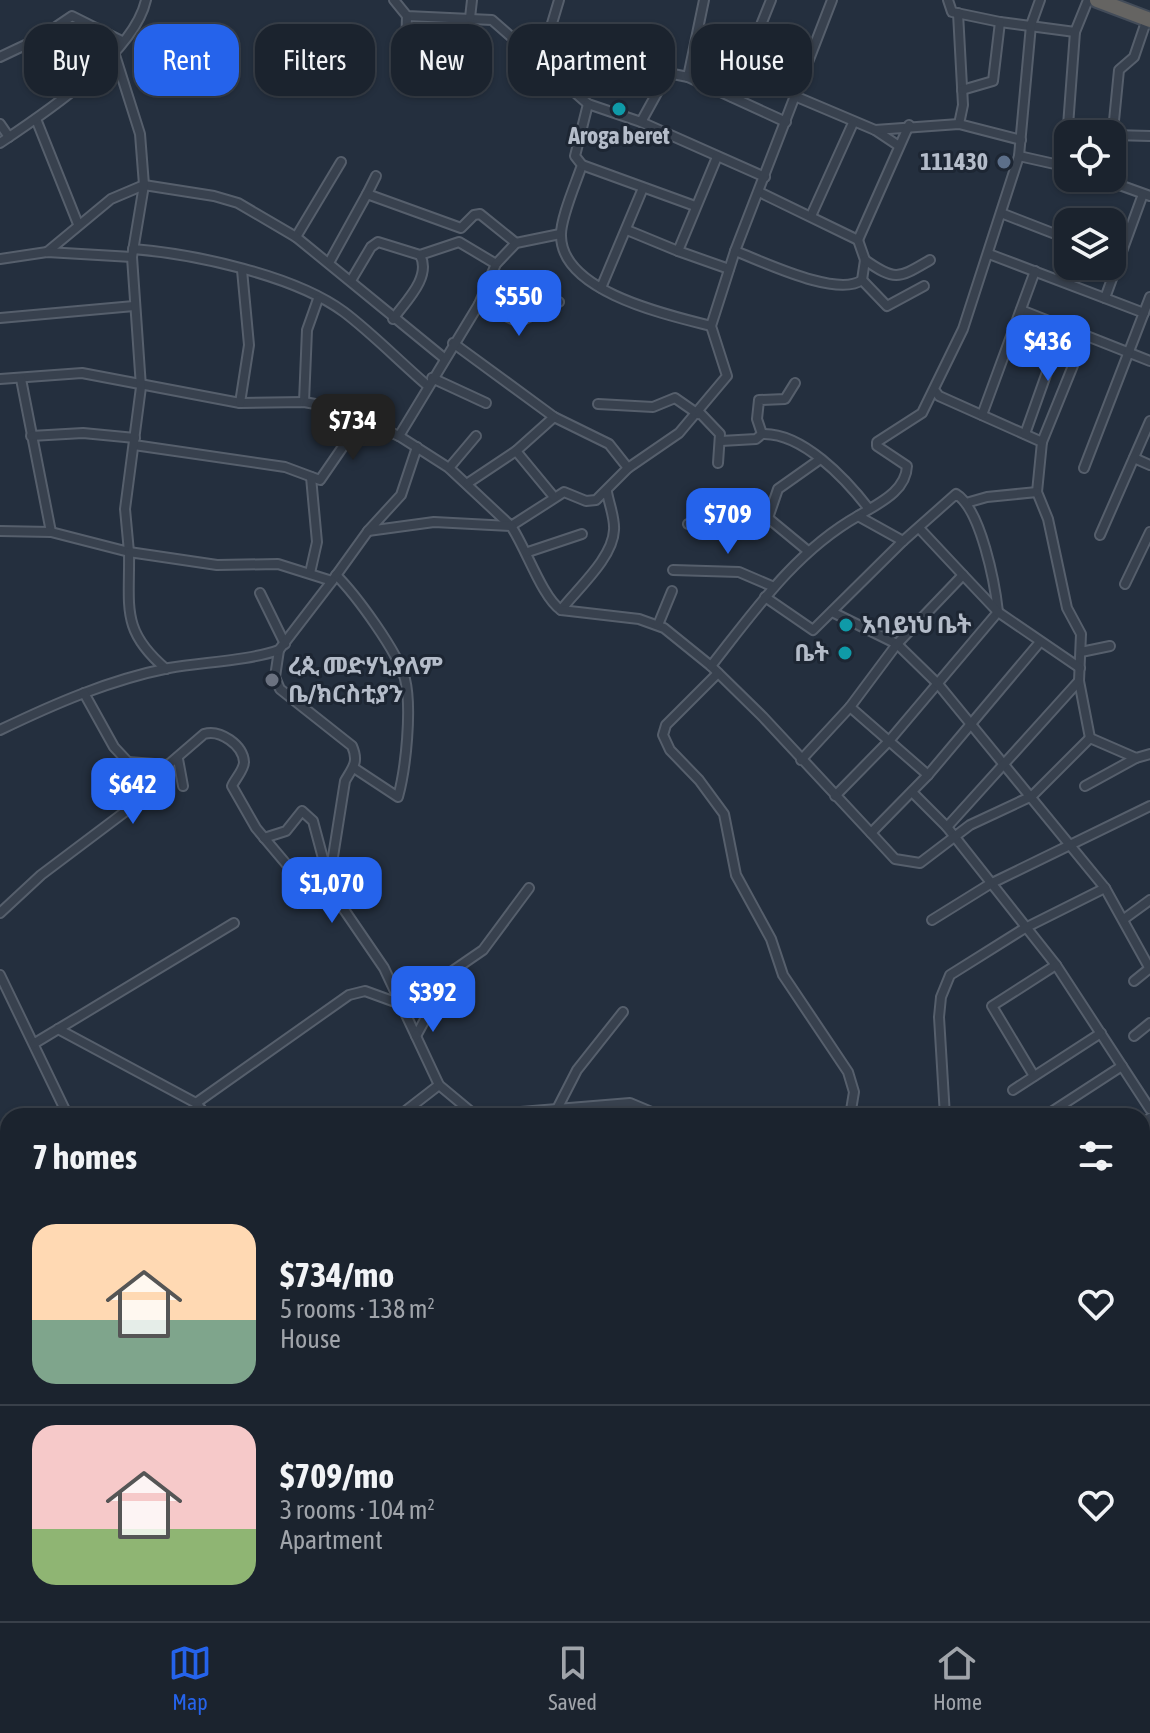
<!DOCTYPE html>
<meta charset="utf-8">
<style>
:root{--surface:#1b232e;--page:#282f3a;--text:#f1f3f6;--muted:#a0a4aa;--line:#39404a;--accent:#2563eb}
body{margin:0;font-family:"Asap Condensed","Noto Sans Ethiopic",sans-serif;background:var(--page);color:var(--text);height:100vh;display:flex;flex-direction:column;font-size:30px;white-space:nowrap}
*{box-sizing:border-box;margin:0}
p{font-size:26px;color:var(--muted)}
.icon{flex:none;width:44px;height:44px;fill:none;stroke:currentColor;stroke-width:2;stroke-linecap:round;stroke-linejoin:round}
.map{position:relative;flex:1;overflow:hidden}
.drawer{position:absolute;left:0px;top:1108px;width:1150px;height:514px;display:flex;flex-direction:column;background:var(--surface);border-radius:24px 24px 0 0;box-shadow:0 2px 6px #0004,0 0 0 2px var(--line)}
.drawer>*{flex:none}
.hud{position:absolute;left:24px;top:24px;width:1102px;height:72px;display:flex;gap:16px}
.buttons{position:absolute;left:1054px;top:120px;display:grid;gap:16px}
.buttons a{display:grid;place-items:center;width:72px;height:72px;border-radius:16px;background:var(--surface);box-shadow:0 2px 6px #0004,0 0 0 2px var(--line);font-size:40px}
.price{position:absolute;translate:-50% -68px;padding:0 18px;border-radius:16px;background:var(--accent);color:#fff;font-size:26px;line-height:52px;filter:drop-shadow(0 2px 4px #0008)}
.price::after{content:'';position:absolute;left:50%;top:48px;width:24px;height:18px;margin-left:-12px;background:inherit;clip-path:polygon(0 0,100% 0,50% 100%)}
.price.selected{background:#222;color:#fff}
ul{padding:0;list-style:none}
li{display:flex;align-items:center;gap:24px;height:200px;padding:0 32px}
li+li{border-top:2px solid var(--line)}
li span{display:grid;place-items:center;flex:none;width:224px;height:160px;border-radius:24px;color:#555}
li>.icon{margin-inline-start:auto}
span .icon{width:96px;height:96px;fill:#fffc;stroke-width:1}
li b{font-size:34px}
h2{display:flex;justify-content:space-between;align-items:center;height:96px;padding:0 32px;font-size:34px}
.tag{padding:0 28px;border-radius:24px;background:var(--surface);box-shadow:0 2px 6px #0004,0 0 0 2px var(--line);font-size:28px;line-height:72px}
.tag.selected{background:var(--accent);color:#fff}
.tab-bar{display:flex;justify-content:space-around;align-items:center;height:112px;border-top:2px solid var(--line);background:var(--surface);font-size:22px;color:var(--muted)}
.tab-bar a{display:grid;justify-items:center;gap:4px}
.tab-bar .selected{color:var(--accent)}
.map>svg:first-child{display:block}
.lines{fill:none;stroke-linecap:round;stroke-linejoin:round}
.minor-casing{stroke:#565f6c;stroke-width:12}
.trunk-casing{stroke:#434c59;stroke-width:18}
.minor{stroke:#38414e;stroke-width:8}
.trunk{stroke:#656462;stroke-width:14}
.culture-dot{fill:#0f9aa8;stroke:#1d2633;stroke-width:3}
.service-dot{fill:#5c6f8a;stroke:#1d2633;stroke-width:3}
.worship-dot{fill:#6b7280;stroke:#1d2633;stroke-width:3}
.labels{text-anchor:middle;stroke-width:6;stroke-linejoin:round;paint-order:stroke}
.poi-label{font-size:24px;font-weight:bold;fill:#b4bcc9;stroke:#1d2633;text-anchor:end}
</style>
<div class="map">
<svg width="1150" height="1621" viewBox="0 0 1150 1621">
<rect width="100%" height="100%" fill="#242f3e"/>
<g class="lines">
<defs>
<g id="minor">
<path d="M394,0L407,16L492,20L588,104L641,122L765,177"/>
<path d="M948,0L952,12L1000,22L1075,32"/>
<path d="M958,13L963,105L959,124"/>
<path d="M470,18L472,0"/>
<path d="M0,57L38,39L72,16L122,41"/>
<path d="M541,60L559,0"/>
<path d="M688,77L704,0"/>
<path d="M405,81L407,16"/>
<path d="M962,90L993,81L1000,22"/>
<path d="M732,97L771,0"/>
<path d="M797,97L875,130L899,146"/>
<path d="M588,104L575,156L582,165C576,183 560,219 561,236C562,292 668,315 711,326"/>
<path d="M36,119L78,224"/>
<path d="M641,122L668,73L688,77L786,122"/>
<path d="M0,124L9,137"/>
<path d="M875,130L959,124L1021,140"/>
<path d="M1113,135L1150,136"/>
<path d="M1112,141L1119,70L1134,57L1147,19"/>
<path d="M0,143C45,113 134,54 146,0"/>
<path d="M1019,156L1068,167"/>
<path d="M582,165L695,206"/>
<path d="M1065,166L1075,32L1088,0"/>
<path d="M1100,178L1150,196"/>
<path d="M367,194L376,176"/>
<path d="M1001,213L1068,239"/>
<path d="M811,216L853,123"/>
<path d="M627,230L678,251L717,157"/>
<path d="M296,237L341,162"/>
<path d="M858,240L909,125"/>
<path d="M133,249C194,254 294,275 344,312C373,334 400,362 428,386"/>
<path d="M678,251L729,269"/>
<path d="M735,251C762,261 837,298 862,280L865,260L858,240L759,192"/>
<path d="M47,252L111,199L144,185L214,196L238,203L296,237L444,358"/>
<path d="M989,254L1144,313"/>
<path d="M0,259L47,252L132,257"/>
<path d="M865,260C896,282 899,278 930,260"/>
<path d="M330,261L367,194L461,228L474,215L480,214L516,243"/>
<path d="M352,279L371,247L378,242L420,255L459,242L496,264"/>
<path d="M862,280L887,306L924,286"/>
<path d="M601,288L643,188"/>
<path d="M1105,298L1143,194"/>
<path d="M479,304L519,322L559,302"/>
<path d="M1021,310L1150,361"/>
<path d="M0,318L134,306"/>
<path d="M393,319C405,302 432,277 420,255"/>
<path d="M453,343L554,417L609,444L628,468L679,433L727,376L711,326L735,251L832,0"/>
<path d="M432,378L486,403"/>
<path d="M0,379L82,373L240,403L304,402L332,407L399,436L449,468L511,526L564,492L586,501L596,500L628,468"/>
<path d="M21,379L51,532"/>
<path d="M935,391L939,396L1042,442L1037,492L1048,519L1067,608L1081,634L1079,681L1090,738"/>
<path d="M304,402L307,330L318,299"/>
<path d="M240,403L249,345L242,270"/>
<path d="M598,404L653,407L675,398L698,414"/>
<path d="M699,412L720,434L718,463"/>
<path d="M982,415L1035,271"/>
<path d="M762,434L757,419L759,400L785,399L795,383"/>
<path d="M1025,434L1063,327"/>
<path d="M31,436L83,433L135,438"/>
<path d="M399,436L479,304L496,264L516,243L560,234"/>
<path d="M721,441L756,439L762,434C802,432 846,479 869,509"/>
<path d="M1042,442L1085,336"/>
<path d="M134,445L285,467L320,480L362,419"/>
<path d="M417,447L401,495L368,531L434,522L511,526C526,548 542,597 561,610C577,589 613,558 614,530C615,518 609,504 607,492"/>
<path d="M516,451L554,497"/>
<path d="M1134,458L1150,465"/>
<path d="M449,468L476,436"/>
<path d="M1084,468L1150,297"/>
<path d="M468,483L516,451L554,417"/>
<path d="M966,503L987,497L1037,492"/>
<path d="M858,516C877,504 906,492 907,466L877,446V442L922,413L963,329L1019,156L1031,25L1040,0"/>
<path d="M768,518L778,489L819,460"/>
<path d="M688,524C714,516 743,532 768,518L808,551"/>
<path d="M919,528L963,575"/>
<path d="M0,531L51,532L129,552L125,509L141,387L132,257L144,185L140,134L115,55"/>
<path d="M1100,535L1150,421"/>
<path d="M528,552L582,534"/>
<path d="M673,570L739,572L774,587"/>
<path d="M310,573L317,542L311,477"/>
<path d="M336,575C356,595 398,652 405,679C412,708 406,768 398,797L354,768"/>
<path d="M1125,584L1150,532"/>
<path d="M260,593L285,644"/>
<path d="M765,597L813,630L903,541L956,494C981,509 995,584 998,612L889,741L835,796"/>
<path d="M561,610L639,619L664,628L711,666L763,717L871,833L928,775L1040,642"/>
<path d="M832,612L897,644L938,684L1105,888L1150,969"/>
<path d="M658,625L672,591"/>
<path d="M279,650L275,677L280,689L352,746C359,762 353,767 345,781L329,882"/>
<path d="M1081,652L1110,646"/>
<path d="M711,666C755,610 796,551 858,516L903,541"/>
<path d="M166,669C120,630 130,607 129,552L217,565L278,564L332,581L368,531"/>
<path d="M718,673L666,725L663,735L670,750L699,780L724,814L736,875L771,939L783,975L848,1072L854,1092L850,1116"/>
<path d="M850,707L928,775"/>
<path d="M0,730C54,704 109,680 169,668C203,662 247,661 279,650L332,581"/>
<path d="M178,759L183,786"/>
<path d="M801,760L850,707L897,644L963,575L998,612L1080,668"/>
<path d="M128,762L168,765L204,734C220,729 243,745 244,762C244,770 235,779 232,786L256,828L293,872L332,892"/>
<path d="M1085,786L1136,758"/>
<path d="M912,792L947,827L1056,965L1150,1109"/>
<path d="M947,827L1079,681"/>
<path d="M871,833L895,859L920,863L970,825L1032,796L1090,738L1136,758L1150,754"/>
<path d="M264,838L286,831L302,811L313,821L332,892L384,968L439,1085L399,1116"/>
<path d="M0,913L41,875L126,811L130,775L128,762L114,747L84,693"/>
<path d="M1124,919L1150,900"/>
<path d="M932,920L990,884L1150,806"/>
<path d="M0,975L68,1116"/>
<path d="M1134,981L1150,968"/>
<path d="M58,1029L196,1103L207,1116"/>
<path d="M416,1036L451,972L483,950L529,888"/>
<path d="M1134,1036L1150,1023"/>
<path d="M35,1043L234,923"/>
<path d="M1034,1076L992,1006L1056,965"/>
<path d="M439,1085L475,1115H511"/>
<path d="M1013,1090L1101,1033"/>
<path d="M196,1103L349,995L365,991L398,1003"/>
<path d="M557,1109L577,1070L623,1012"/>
<path d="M508,1113L630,1103L661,1116"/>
<path d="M945,1116L939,1017L941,997L950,975L1025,928L1105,888"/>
<path d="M1045,1116L1122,1066"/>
<path d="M1142,1123L1150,1118"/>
<path d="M1142,1186L1150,1181"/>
<path d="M0,1201L8,1203"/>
<path d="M1142,1210L1150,1225"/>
<path d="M0,1298L8,1300"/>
<path d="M1142,1299L1150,1297"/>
<path d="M1142,1323L1150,1322"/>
<path d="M0,1338L8,1312"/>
<path d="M1142,1375L1150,1360"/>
<path d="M0,1387L8,1422"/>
<path d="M1142,1444L1150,1447"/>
<path d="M0,1467L8,1459"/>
<path d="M662,1614L665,1621"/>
<path d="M702,1614L704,1621"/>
<path d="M733,1614L736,1621"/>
<path d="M773,1614L775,1621"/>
<path d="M138,1621L141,1614"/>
<path d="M617,1621V1614"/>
<path d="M810,1621L825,1614"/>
<path d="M888,1621L890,1614"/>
<path d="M935,1621L937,1614"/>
</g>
<path id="trunk" d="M1097,0L1150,20"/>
</defs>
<use href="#minor" class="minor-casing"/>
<use href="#trunk" class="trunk-casing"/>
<use href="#minor" class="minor"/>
<use href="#trunk" class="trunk"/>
</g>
<g class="culture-dot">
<circle cx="619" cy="109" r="8"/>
<circle cx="846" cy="625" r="8"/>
<circle cx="845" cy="653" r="8"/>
</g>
<circle class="service-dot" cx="1004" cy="162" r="8"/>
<circle class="worship-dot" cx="272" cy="680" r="8"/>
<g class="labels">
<g class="poi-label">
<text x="619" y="144" text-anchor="middle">Aroga beret</text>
<text x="988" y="170">111430</text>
<text x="862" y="633" text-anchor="start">አባይነህ ቤት</text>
<text x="829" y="661">ቤት</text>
<text x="288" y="674" text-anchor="start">ረጲ መድሃኒያለም<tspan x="288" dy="28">ቤ/ክርስቲያን</tspan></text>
</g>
</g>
</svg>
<div class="buttons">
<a><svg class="icon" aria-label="locate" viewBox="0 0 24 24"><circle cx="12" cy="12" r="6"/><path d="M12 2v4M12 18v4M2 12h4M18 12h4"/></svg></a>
<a><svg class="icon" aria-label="layers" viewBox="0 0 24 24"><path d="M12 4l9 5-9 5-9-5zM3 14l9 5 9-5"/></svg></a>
</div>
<b class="price" style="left:519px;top:338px">$550</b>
<b class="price" style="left:1048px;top:383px">$436</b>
<b class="price selected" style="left:353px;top:462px">$734</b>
<b class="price" style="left:728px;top:556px">$709</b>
<b class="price" style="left:133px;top:826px">$642</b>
<b class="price" style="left:332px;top:925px">$1,070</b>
<b class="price" style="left:433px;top:1034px">$392</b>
<div class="hud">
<a class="tag">Buy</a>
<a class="tag selected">Rent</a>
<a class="tag">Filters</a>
<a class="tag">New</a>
<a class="tag">Apartment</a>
<a class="tag">House</a>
</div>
<section class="drawer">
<h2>7 homes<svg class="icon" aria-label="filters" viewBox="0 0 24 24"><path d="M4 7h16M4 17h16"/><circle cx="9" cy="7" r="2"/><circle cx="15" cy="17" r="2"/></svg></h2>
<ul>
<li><span style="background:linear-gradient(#ffd9b3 60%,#7fa58c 0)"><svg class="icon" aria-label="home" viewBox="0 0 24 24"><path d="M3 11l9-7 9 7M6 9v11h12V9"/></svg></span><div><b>$734/mo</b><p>5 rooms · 138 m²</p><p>House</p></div><svg class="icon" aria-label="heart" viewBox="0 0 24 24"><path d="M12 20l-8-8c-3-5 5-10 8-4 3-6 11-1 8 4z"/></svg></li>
<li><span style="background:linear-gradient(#f6c9c9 65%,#8fb573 0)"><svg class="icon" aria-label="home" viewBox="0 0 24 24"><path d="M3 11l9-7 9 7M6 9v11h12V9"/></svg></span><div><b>$709/mo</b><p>3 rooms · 104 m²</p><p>Apartment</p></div><svg class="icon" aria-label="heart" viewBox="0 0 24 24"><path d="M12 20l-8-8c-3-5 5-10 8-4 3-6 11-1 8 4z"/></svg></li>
</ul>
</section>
</div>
<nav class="tab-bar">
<a class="selected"><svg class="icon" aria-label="map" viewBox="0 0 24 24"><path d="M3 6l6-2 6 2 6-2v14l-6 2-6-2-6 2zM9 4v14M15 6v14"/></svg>Map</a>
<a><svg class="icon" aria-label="saved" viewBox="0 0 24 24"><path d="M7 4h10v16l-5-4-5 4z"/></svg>Saved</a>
<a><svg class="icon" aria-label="home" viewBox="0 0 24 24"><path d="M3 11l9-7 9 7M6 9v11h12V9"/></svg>Home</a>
</nav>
